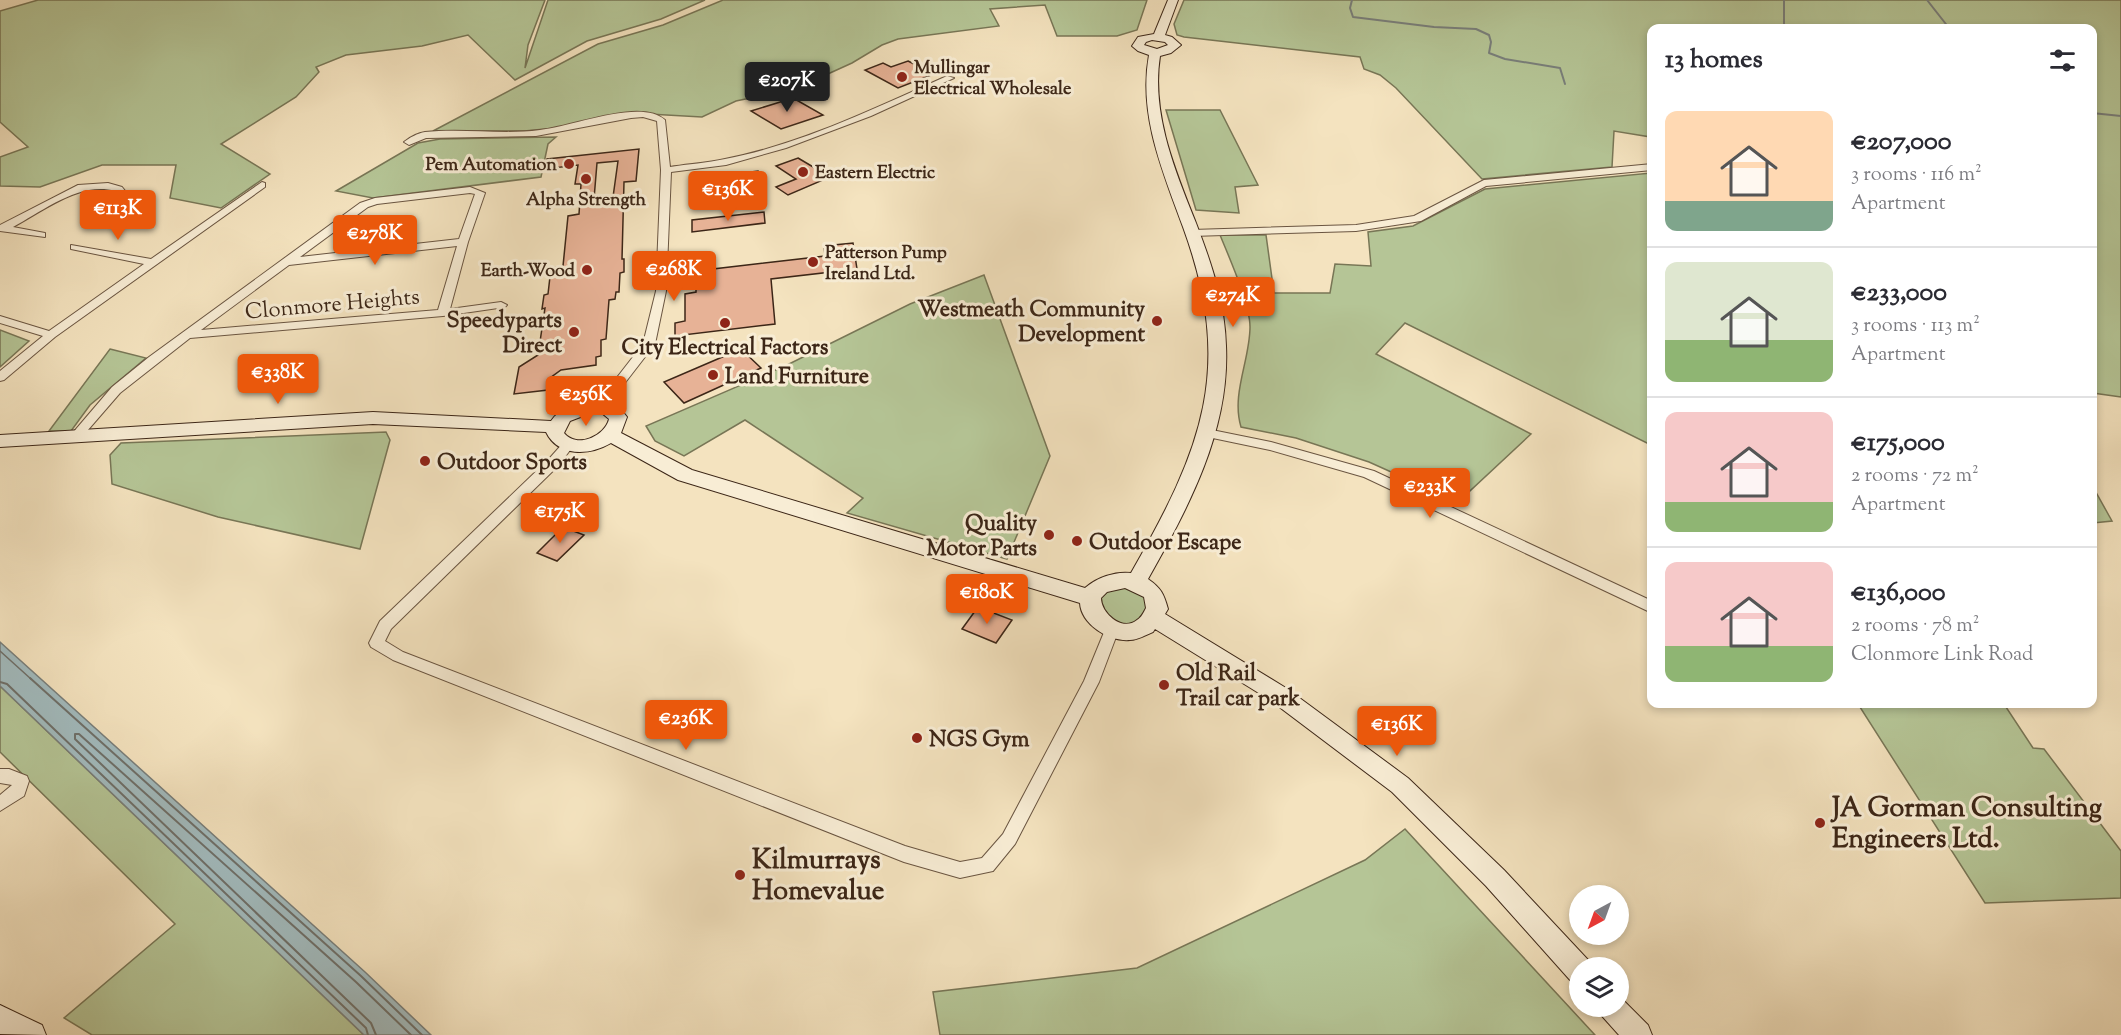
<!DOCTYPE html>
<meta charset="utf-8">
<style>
:root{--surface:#fff;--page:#f7f7f7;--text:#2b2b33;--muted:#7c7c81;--line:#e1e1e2;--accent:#ea580c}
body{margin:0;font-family:"Sorts Mill Goudy",serif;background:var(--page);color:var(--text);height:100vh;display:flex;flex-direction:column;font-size:22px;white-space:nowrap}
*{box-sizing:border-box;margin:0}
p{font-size:20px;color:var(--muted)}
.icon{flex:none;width:33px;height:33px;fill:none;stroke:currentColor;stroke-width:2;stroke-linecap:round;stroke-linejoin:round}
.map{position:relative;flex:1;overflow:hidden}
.sheet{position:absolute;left:1647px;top:24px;width:450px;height:684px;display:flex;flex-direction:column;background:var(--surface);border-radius:12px;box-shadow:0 3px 9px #0003}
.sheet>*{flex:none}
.needle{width:39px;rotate:221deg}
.fabs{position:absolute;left:1569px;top:885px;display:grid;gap:12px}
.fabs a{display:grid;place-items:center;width:60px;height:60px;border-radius:50%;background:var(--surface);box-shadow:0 3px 9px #0003;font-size:30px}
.price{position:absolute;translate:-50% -51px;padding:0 14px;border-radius:6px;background:var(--accent);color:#fff;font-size:20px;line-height:39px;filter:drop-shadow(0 2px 3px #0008)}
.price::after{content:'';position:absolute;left:50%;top:36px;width:18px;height:14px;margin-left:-9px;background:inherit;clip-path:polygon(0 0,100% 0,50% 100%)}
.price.current{background:#222;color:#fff}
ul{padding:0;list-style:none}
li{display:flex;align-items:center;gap:18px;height:150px;padding:0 18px}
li+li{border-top:2px solid var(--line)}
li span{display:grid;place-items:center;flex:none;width:168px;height:120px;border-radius:12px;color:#555}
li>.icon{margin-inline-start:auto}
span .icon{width:72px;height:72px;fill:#fffc;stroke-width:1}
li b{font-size:26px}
h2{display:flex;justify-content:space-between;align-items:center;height:72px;padding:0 18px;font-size:26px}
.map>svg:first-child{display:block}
.green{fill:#b5c596;stroke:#787656;stroke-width:1.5}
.water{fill:#a2bbbe;stroke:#797f7b;stroke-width:1.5}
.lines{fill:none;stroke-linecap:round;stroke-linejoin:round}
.shore-far1{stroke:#6f706a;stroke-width:1.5}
.shore{stroke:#6f706a;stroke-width:2}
.stream{stroke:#797f7b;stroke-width:2}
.building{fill:#e7b296;stroke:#3c2617;stroke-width:1.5;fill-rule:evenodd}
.street-casing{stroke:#6a5541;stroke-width:2}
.secondary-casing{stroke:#3c2617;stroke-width:2}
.street{fill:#f8edd5;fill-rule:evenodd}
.secondary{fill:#f8edd5;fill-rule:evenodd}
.poi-dot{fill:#8f2418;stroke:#f8edd5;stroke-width:2}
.labels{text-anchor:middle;stroke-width:6;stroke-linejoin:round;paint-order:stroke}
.far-poi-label{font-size:18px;font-weight:bold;fill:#3c2617;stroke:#f8edd5;text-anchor:start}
.street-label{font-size:22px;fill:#3c2617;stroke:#f8edd5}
.poi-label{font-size:22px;font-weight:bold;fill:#3c2617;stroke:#f8edd5;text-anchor:start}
.near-poi-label{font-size:27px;font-weight:bold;fill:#3c2617;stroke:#f8edd5;text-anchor:start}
</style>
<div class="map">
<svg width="2121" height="1035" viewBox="0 0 2121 1035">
<rect width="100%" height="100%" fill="#f4e3bf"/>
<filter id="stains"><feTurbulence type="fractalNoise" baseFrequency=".00333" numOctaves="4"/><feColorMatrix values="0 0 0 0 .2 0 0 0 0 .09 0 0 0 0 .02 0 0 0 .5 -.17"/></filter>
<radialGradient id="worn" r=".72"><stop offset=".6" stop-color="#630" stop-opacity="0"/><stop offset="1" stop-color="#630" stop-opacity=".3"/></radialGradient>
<g class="green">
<path d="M38,0H545L528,45L525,68L548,0H705L661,19L587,41L515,80L468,35L422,46L346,55L316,67L319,72L296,97L221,144L270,174L221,208L170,198L176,165H102L40,187L0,186V157L28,147L0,122V11Z"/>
<path d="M723,0H1147L1137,30L1117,36H1057L1045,5L990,9L999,26L898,39L882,45L852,63L797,88L762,98L755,97L736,101L702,117L631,113L566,127L524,131H433L598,44L663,25Z"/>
<path d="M1184,0H2121V397L2093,393L2092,28H1652L1651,137L1614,131L1612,167L1482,179L1396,88L1380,75L1364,69L1360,57L1184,37L1177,35L1174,24Z"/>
<path d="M1166,110H1220L1258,185L1235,187L1239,213L1196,210Z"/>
<path d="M556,137L548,144L541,177L373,198L336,191L418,143L440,139Z"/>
<path d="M1651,173V445L1405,323L1376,354L1531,434L1458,502L1369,462L1296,438L1241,427C1231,394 1250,360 1250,327C1250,304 1229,257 1220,235H1266L1274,293H1330L1335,264L1371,266L1368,232L1413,226L1485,189Z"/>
<path d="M984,275L1050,456L1007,559L847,513L863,498L745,420L684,456L655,441L646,426L787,365L910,304Z"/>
<path d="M0,330L29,341L0,367Z"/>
<path d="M110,349L146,358L90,405L71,431H49Z"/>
<path d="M386,432L390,440L360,549L218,517L112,484L110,455L121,443Z"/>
<path d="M2092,487H2093L2112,521L2093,523Z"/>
<path d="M1115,586L1141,591L1150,607L1138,622L1123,625L1107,620L1099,601L1102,594Z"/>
<path d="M0,686L364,1035H92L64,1018L175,924L0,752Z"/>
<path d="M1858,704H2004L2033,748L2044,749L2121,851V898L1985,903Z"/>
<path d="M1405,829L1595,1035H940L933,992L1137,968L1365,860Z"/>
</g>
<path class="water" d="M0,642L365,972L431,1035H364L0,686Z"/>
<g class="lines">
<path class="shore-far1" d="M0,651L31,679"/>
<g class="shore">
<path d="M30,678L361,976L422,1035"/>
<path d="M0,682L7,684L366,1028L368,1035"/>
<path d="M376,1035L371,1023L75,739V734H79L356,982L411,1035"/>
</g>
<g class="stream">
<path d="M1352,0L1350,8L1353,17L1434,27L1476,29L1489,35L1491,42L1489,53L1505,59L1560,68L1565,84"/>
<path d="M1784,0V28"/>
<path d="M1927,0L1949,28"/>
<path d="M2092,113L2121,116"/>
</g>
</g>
<g class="building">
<path d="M908,61L934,74L898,88L865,70L883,63L891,67Z"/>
<path d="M793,98L823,115L781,129L751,111Z"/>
<path d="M639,149L636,181L624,182L622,259H624V272L620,273L619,292H616L615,299L609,300L606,339L601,340V356L596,357V365L561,370L550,378L548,390L514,394L519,367L538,355L545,308L542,309L544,295L548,294L551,268L563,266L568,216L579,214L581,184H575L578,165L545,169L547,159ZM618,161L613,197L594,199L597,163Z"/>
<path d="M798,158L830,177L788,195L776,187L796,179L776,166Z"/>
<path d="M758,171L759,186L719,190V187L693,190L692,176L718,172V176Z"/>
<path d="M764,212L765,223L692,232V220Z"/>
<path d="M853,243L857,269L771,279L775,324L675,336V323L685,321V294L696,292V271L825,256L824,246Z"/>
<path d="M741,349L761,368L684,403L664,382Z"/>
<path d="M563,527L584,535L557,561L537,553Z"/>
<path d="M978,607L1012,620L996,643L962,629Z"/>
</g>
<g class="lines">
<defs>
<g id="street">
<path d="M947,76L954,78L871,116L786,148L726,165L671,172L666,291L655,344L604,410L600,411L594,407L643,344L656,291L661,170L657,121L643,117L631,118L536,136L426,138L409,145L404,142C409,138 418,133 425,132C463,128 502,135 540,130C571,127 641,98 665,120L670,167C688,164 707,163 725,159C802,144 875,108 947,76Z"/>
<path d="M1652,164V170L1486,186L1421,221L1356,231L1192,236L1187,233L1192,230L1356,225L1414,216L1484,180Z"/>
<path d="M262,182L265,183V187L55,337L4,380L0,381V371L43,336L0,323V316L49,331L144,264L71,249V245L151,259Z"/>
<path d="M108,183L122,187L126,192L114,210L119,215V223H111L109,216L103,211L115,191C80,181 43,211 13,227L45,233V237L0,231V225L78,185Z"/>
<path d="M470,187L485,193L468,242L450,309L501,302L507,305L505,307L443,316L190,338L120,393L81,438L77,439L71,435L112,387L149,357L360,203L375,198ZM470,193L475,194L459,239L300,257L368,207L377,204ZM457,246L438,310L201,330L289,265Z"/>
<path d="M1207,429L1271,442L1374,471L1652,601V613L1364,477L1270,450L1203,436L1201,433Z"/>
<path d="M568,441L574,445L558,466L391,629L385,641L403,652L905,846L960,862L982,858L1003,834L1084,681L1107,625H1117L1119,629L1099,682L1015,844L993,871L960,878L904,862L393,660L371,647L369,643L380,621L548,460L564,442Z"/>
<path d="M0,769H9L27,776L29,781L24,796L0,811V795L12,785L0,783Z"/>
</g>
<g id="secondary">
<path d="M1168,0H1178L1165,35L1172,37L1181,45L1171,53L1160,56C1151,114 1175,170 1196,223C1211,262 1225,303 1226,346C1230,431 1188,508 1148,579C1161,588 1164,594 1168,609L1165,614L1286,688L1408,778L1504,870L1590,962L1592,968H1580V984L1570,980L1486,886L1392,792L1270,700L1155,629L1153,632C1146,635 1137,640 1130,640C1109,642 1081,624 1080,603L678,480L611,443C589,456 558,457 546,432L373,424L0,447V435L373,412L551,421C566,399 611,393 627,417L621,433L692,470L1085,588C1096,578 1115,571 1131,573C1202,449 1235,369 1183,227C1163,172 1138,115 1149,55L1138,51L1132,46L1138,37L1154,34ZM1152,40L1165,42L1168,45L1157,49L1144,45L1146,42ZM591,413L603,414L609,419C605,436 577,449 564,433L570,421ZM1125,588L1144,597L1146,608C1144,612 1141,618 1137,620C1122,632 1101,613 1101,598L1107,592Z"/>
<path d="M1618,995L1648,1025L1652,1035H1619L1602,1016L1598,1006H1618Z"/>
<path d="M0,1005L42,1025L46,1035L0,1034Z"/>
</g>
</defs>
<use href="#street" class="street-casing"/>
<use href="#secondary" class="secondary-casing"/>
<use href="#street" class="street"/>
<use href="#secondary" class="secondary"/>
</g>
<g class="poi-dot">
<circle cx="902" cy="77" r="6"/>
<circle cx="569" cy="164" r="6"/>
<circle cx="803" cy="172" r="6"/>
<circle cx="586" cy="179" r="6"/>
<circle cx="813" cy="262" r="6"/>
<circle cx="587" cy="270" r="6"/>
<circle cx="1157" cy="321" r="6"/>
<circle cx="725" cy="323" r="6"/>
<circle cx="574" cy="332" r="6"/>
<circle cx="713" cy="375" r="6"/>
<circle cx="425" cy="461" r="6"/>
<circle cx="1049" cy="535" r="6"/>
<circle cx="1077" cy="541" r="6"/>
<circle cx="1164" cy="685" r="6"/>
<circle cx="917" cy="738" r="6"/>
<circle cx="1820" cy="823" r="6"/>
<circle cx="740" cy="875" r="6"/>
</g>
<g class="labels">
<g class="far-poi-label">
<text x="914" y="73">Mullingar<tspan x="914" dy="21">Electrical Wholesale</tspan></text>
<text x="557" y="170" text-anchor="end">Pem Automation</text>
<text x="815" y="178">Eastern Electric</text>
<text x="586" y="205" text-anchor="middle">Alpha Strength</text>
<text x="825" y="258">Patterson Pump<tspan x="825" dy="21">Ireland Ltd.</tspan></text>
<text x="575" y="276" text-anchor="end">Earth-Wood</text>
</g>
<g class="street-label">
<text transform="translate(332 303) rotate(-5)" y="8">Clonmore Heights</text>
</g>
<g class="poi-label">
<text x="1145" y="316" text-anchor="end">Westmeath Community<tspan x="1145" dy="25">Development</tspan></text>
<text x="562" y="327" text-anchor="end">Speedyparts<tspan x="562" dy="25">Direct</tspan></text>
<text x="725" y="354" text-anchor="middle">City Electrical Factors</text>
<text x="725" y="383">Land Furniture</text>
<text x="437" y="469">Outdoor Sports</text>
<text x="1037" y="530" text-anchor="end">Quality<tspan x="1037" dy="25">Motor Parts</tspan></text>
<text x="1089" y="549">Outdoor Escape</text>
<text x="1176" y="680">Old Rail<tspan x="1176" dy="25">Trail car park</tspan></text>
<text x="929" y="746">NGS Gym</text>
</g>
<g class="near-poi-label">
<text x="1832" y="816">JA Gorman Consulting<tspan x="1832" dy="31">Engineers Ltd.</tspan></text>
<text x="752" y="868">Kilmurrays<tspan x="752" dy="31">Homevalue</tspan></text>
</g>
</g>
<rect width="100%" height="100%" filter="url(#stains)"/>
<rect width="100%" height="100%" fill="url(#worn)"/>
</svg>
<div class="fabs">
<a><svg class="needle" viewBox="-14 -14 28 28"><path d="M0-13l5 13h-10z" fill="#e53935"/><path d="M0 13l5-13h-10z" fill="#7c7c81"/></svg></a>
<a><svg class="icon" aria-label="layers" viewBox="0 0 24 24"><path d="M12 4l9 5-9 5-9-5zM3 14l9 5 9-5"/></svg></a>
</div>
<b class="price current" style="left:787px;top:113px">€207K</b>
<b class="price" style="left:728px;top:222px">€136K</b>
<b class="price" style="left:118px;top:241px">€113K</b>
<b class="price" style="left:375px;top:266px">€278K</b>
<b class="price" style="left:674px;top:302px">€268K</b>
<b class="price" style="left:1233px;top:328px">€274K</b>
<b class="price" style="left:278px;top:405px">€338K</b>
<b class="price" style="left:586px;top:427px">€256K</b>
<b class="price" style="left:1430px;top:519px">€233K</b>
<b class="price" style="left:560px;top:544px">€175K</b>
<b class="price" style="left:987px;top:625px">€180K</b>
<b class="price" style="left:686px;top:751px">€236K</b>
<b class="price" style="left:1397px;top:757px">€136K</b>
<section class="sheet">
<h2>13 homes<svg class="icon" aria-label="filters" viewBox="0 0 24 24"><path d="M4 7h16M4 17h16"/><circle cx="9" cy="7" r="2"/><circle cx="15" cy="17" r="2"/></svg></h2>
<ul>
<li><span style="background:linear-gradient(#ffd9b3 75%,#7fa58c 0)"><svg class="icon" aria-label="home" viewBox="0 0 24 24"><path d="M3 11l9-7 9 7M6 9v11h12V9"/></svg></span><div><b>€207,000</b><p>3 rooms · 116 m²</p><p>Apartment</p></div></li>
<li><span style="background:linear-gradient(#dfe7d0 65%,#8fb573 0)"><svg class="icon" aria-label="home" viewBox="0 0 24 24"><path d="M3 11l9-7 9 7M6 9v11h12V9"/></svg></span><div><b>€233,000</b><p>3 rooms · 113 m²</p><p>Apartment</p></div></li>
<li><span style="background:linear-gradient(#f6c9c9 75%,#8fb573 0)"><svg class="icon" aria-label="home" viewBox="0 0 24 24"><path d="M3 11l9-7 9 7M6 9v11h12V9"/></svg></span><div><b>€175,000</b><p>2 rooms · 72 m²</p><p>Apartment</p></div></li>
<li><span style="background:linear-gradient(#f6c9c9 70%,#8fb573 0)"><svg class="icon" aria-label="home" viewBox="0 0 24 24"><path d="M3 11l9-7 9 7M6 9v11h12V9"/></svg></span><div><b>€136,000</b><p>2 rooms · 78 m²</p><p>Clonmore Link Road</p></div></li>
</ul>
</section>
</div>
